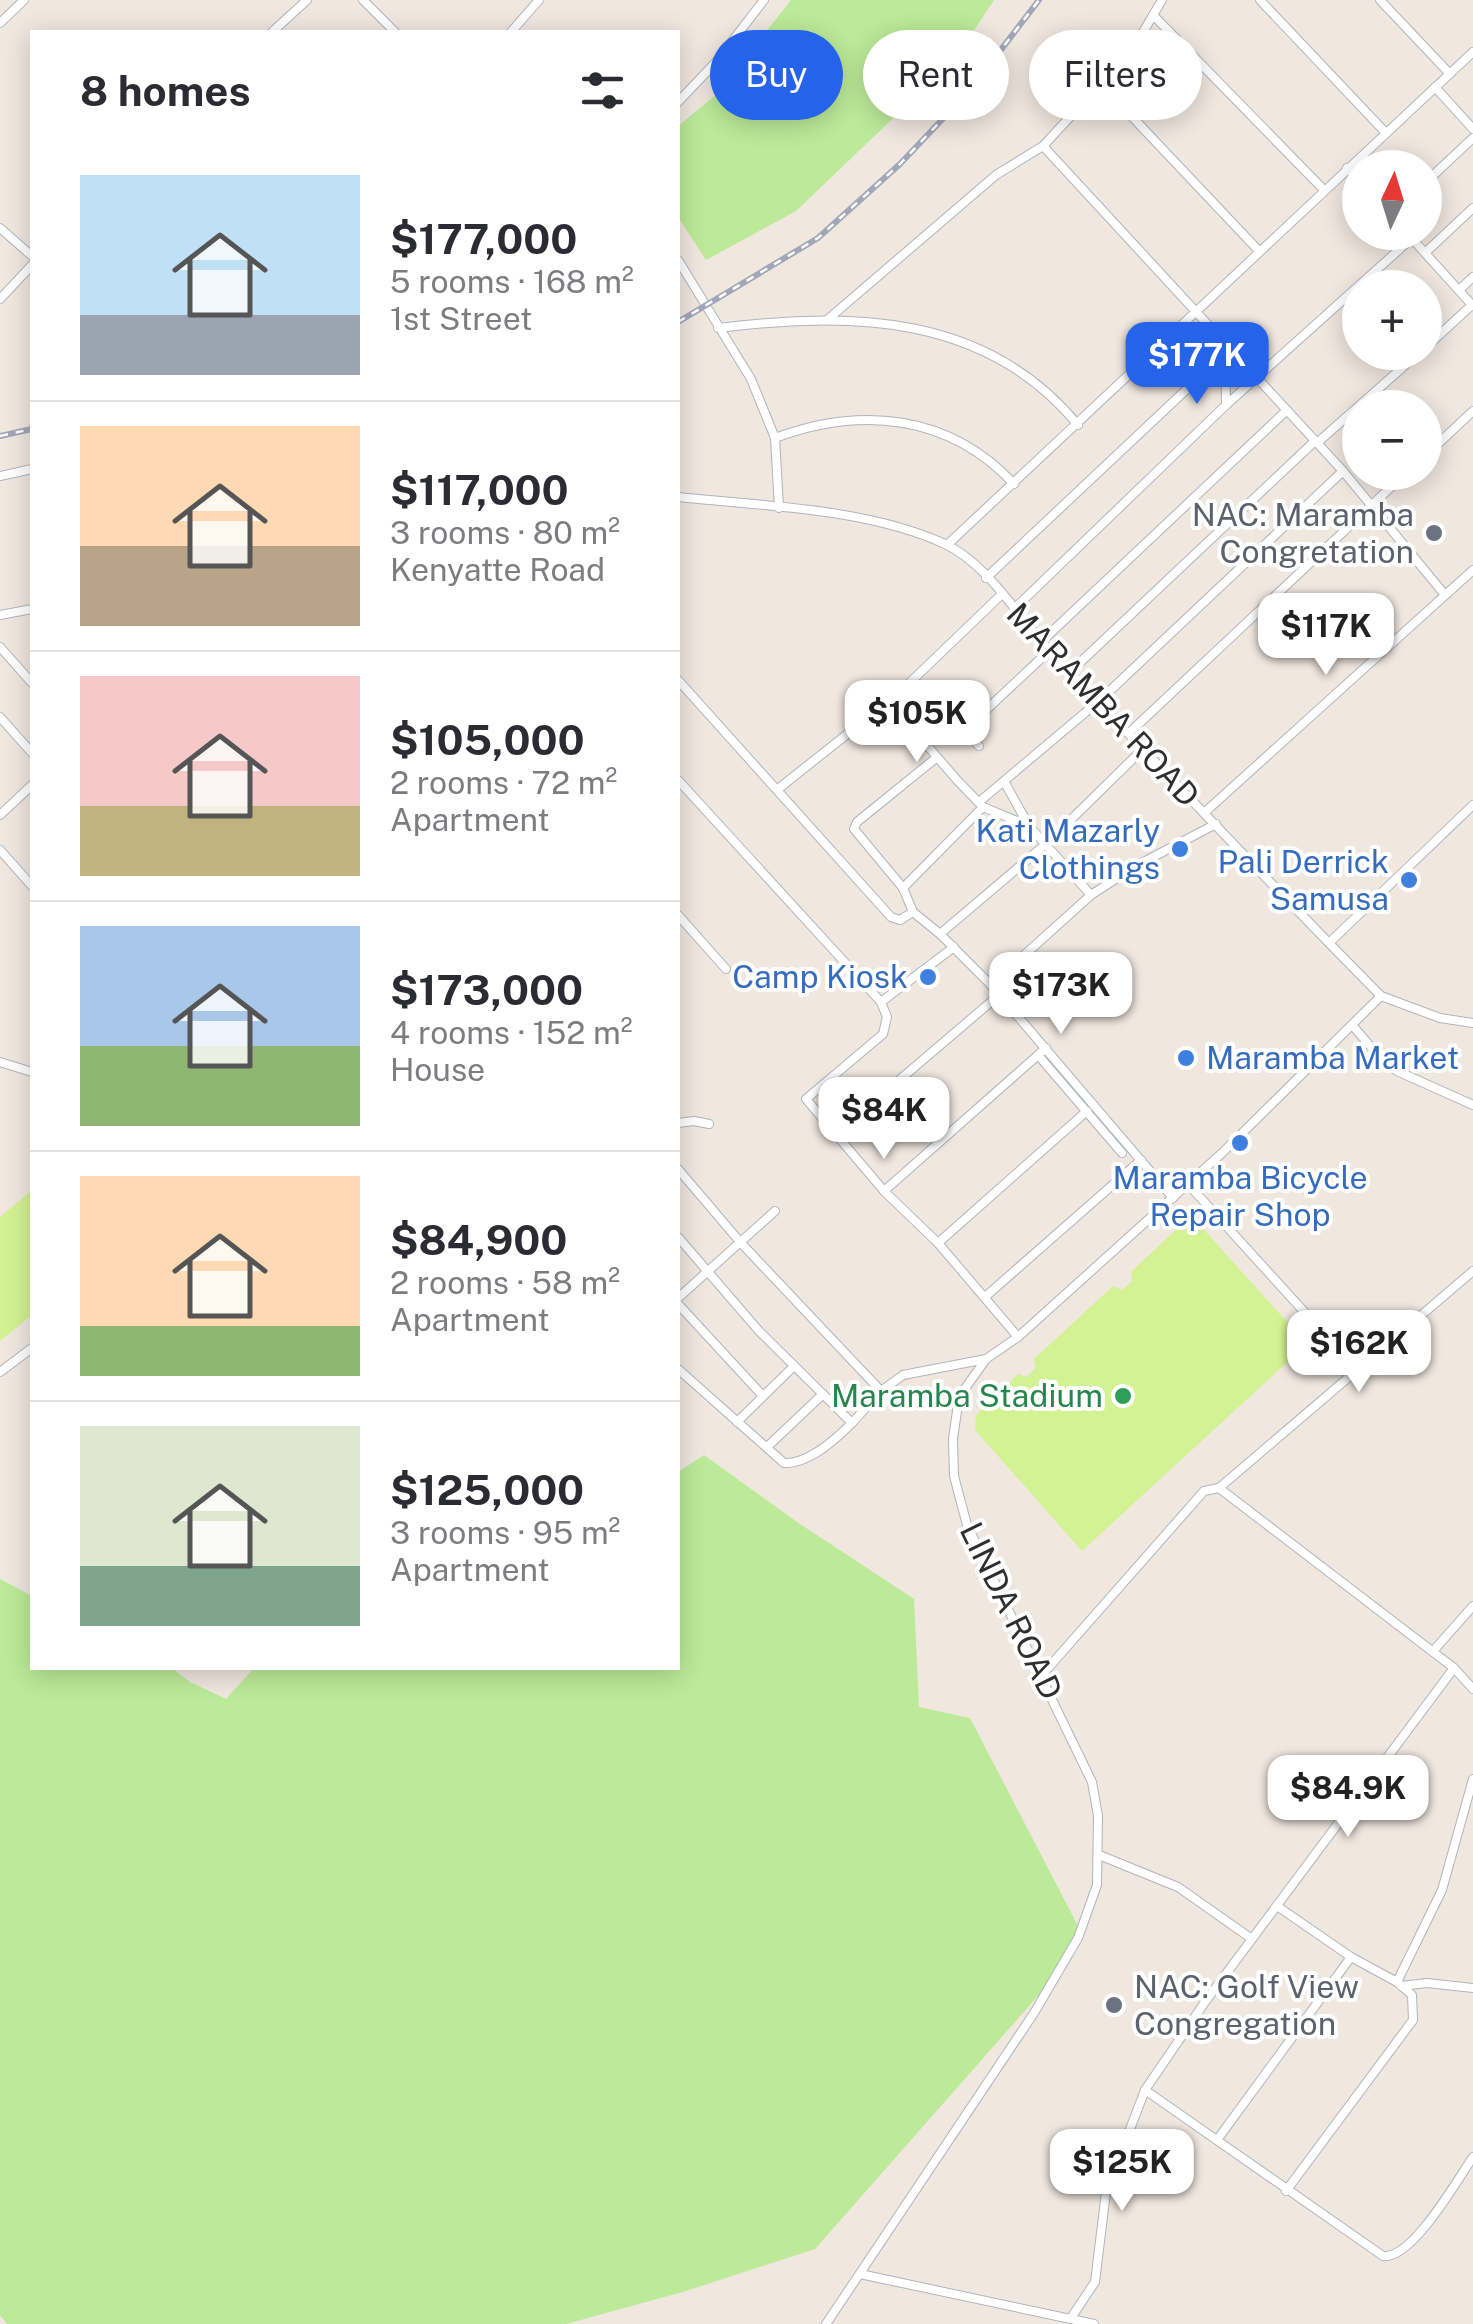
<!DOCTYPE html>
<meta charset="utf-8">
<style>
:root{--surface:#fff;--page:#f7f7f7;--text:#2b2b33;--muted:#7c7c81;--line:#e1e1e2;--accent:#2563eb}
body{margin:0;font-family:"Public Sans",sans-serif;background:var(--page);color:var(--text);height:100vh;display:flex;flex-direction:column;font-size:38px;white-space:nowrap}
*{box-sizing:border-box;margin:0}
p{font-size:32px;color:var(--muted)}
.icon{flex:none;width:55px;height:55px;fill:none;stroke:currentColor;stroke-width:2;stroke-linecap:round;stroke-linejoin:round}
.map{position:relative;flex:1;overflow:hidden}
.side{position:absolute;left:30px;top:30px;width:650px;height:1640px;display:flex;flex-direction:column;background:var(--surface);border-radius:0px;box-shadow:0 5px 25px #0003}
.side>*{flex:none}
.hud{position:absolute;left:710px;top:30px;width:612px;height:90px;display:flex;gap:20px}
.needle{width:65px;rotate:4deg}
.buttons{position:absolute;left:1342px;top:150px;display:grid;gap:20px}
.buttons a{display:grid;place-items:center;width:100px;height:100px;border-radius:50%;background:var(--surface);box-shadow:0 5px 25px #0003;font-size:50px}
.price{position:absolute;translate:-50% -85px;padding:0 22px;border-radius:20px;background:#fff;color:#222;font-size:32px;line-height:65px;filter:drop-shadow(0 2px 5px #0008)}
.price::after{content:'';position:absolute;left:50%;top:60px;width:30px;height:22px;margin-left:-15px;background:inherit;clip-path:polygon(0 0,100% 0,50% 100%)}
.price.current{background:var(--accent);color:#fff}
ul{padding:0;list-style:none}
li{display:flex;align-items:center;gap:30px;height:250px;padding:0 50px}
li+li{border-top:2px solid var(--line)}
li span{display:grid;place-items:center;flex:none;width:280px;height:200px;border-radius:0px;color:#555}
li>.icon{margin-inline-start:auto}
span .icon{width:120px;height:120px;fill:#fffc;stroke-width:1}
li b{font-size:42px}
h2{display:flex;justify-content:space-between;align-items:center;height:120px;padding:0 50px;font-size:42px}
.tag{padding:0 35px;border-radius:45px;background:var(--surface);box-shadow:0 5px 25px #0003;font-size:35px;line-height:90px}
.tag.current{background:var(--accent);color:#fff}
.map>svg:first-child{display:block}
.green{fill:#bcea98}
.pitch{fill:#d3f293}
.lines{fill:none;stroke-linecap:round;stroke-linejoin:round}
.minor-casing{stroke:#afb4be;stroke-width:10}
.minor{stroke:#fff;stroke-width:8}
.rail-casing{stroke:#a1a7b9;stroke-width:6}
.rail{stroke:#fff;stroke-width:2.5;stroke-dasharray:8;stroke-linecap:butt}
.worship-dot{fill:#6b7280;stroke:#fff;stroke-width:4}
.shop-dot{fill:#3f7fe0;stroke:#fff;stroke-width:4}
.leisure-dot{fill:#2e9e5b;stroke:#fff;stroke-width:4}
.labels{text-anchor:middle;stroke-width:8;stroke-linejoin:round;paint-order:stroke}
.worship-label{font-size:32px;fill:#5b616d;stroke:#fff;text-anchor:end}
.street-label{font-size:32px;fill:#2e2e2e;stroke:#fff}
.shop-label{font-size:32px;fill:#366cbe;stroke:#fff;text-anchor:end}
.leisure-label{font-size:32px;fill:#27864d;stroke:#fff;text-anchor:end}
</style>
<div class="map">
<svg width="1473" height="2324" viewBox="0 0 1473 2324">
<rect width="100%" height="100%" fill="#f0e7df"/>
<g class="green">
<path d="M791,0H994L955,59L796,211L706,260L678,217V126L717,94Z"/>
<path d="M704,1455L797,1522L914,1599L919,1707L970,1718L1079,1928L1059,1972L815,2249L686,2291L566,2324H7L0,2315V1579L32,1596V1668H172L190,1682L226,1699L254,1668H678V1472Z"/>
</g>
<g class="pitch">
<path d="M32,1190V1315L0,1341V1217Z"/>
<path d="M1196,1221L1307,1344L1082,1551L975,1430L976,1415L1018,1374L1026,1377L1036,1368L1034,1359L1113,1286L1122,1290L1132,1281L1131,1272L1180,1226L1185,1230Z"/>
</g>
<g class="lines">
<defs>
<g id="minor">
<path d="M363,0L395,32"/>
<path d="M1260,0L1385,132"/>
<path d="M1380,0L1450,74"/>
<path d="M1155,17L1323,189"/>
<path d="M0,23L24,0"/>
<path d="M272,32L307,0"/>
<path d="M511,32L539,0"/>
<path d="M1102,85L1259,251"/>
<path d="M1435,87L1473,129"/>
<path d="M678,102L717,61L764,0"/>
<path d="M1043,146L1343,471L1445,595"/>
<path d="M1347,168L1360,182"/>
<path d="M1425,183L1473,138"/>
<path d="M0,228L32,256"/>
<path d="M1406,232L1473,306"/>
<path d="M1426,252L1473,208"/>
<path d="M678,260L751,379L775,438L779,508"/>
<path d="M1459,290L1473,277"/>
<path d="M0,299L32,265"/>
<path d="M827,320L996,175L1043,146L1133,49L1162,0"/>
<path d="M718,328C851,312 986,313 1078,425"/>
<path d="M1225,341L1226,405"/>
<path d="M1425,348L1472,305"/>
<path d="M775,438C860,406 949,414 1014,484"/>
<path d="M1317,443L1420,352"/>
<path d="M1425,456L1473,411"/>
<path d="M0,476L32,469"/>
<path d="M678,497C763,506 867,508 945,544C989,565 1018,617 1051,652C1160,767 1269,883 1381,996L1440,1018L1473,1023"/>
<path d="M947,545L1473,52"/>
<path d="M986,578L1188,388L1197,380L1226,368"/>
<path d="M1014,609L1226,405L1412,238"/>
<path d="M0,615L32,609"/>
<path d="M1042,641L1287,410"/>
<path d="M0,647L32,683"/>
<path d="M1071,671L1315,441"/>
<path d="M678,680L891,917L900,920L913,912L903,888L854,829L857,822L936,758"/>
<path d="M899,693L914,710L918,735L957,780L983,807L1029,826"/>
<path d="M0,717L32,753"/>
<path d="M1129,733L1407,472"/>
<path d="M979,746L969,735V726L1050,650"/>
<path d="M678,780L881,1002L887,1017L883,1034L806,1099L884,1191L938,1243L1018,1337"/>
<path d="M1005,783L1029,826L1091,895"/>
<path d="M778,789L899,693L1001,595"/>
<path d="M979,802L1099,701L1343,471"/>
<path d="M1204,813L1473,570"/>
<path d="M0,815L32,785"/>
<path d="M0,850L32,886"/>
<path d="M903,888L983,807"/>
<path d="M913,912L940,934L991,985L1173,1198"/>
<path d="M678,915L726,969"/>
<path d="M940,934L1047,843L1144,748"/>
<path d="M1329,943L1473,805"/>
<path d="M991,985L1091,895L1134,867L1216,824"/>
<path d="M881,1002L954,947"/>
<path d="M1353,1026L1382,1060L1397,1071L1473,1105"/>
<path d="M1038,1055L1122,1153"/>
<path d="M0,1062L32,1072"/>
<path d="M678,1123L694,1121L709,1124"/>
<path d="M836,1134L999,995"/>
<path d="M678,1169L741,1243L881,1391"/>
<path d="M1188,1184L1358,1371"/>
<path d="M884,1191L1046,1048"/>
<path d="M678,1237L759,1331L852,1423L881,1391L903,1375L986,1359"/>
<path d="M938,1243L1087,1111"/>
<path d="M985,1297L1141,1160"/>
<path d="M678,1298L775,1211"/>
<path d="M678,1304L763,1396"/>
<path d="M678,1369L784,1463C809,1464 836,1439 852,1423"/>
<path d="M0,1372L32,1348"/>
<path d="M737,1422L793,1367"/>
<path d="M767,1447L823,1394"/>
<path d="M1219,1488L1454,1668L1205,2002L1145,2090L1383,2256C1412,2260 1457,2180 1473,2157"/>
<path d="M1434,1650L1473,1606"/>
<path d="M1454,1668L1473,1689"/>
<path d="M1042,1675L1204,1491L1219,1488L1473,1271"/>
<path d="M1099,1855L1178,1887L1252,1939"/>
<path d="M1277,1906L1351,1957L1397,1982L1412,1995L1413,2020L1286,2191"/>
<path d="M1397,1982L1442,1890L1473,1779"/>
<path d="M1401,1986L1427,1983L1473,1988"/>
<path d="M1217,2140L1351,1957"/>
<path d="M860,2274L1094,2324"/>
<path d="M1071,2318L1095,2282L1106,2192L1145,2090"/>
<path d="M826,2324L1034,2013L1078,1938L1097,1885L1098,1816L1092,1782L967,1525L954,1476L953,1439L959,1397L986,1359L1018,1337L1221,1154L1381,996"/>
</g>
</defs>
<use href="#minor" class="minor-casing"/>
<use href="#minor" class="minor"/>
<defs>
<g id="rail">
<path d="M678,322L818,238L900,164L971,89L1039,0"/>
<path d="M0,436L32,429"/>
</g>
</defs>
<use href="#rail" class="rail-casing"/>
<use href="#rail" class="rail"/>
</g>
<g class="worship-dot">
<circle cx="1434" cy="533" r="10"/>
<circle cx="1114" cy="2005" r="10"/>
</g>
<g class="shop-dot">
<circle cx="1180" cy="849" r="10"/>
<circle cx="1409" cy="880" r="10"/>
<circle cx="928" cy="977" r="10"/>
<circle cx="1186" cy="1058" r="10"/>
<circle cx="1240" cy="1143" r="10"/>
</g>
<circle class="leisure-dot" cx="1123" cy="1396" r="10"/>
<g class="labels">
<g class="worship-label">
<text x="1414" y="526">NAC: Maramba<tspan x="1414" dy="37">Congretation</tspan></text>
<text x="1134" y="1998" text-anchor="start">NAC: Golf View<tspan x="1134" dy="37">Congregation</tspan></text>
</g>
<g class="street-label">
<text transform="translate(1103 705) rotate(47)" y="11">MARAMBA ROAD</text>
<text transform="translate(1011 1611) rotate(64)" y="11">LINDA ROAD</text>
</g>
<g class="shop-label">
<text x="1160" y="842">Kati Mazarly<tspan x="1160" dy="37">Clothings</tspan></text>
<text x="1389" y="873">Pali Derrick<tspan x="1389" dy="37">Samusa</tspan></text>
<text x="908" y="988">Camp Kiosk</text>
<text x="1206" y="1069" text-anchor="start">Maramba Market</text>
<text x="1240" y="1189" text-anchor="middle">Maramba Bicycle<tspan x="1240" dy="37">Repair Shop</tspan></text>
</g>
<g class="leisure-label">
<text x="1103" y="1407">Maramba Stadium</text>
</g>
</g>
</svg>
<div class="buttons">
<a><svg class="needle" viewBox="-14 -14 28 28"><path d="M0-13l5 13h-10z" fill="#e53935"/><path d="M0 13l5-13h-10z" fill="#7c7c81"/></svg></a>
<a>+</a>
<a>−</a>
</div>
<b class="price current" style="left:1197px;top:407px">$177K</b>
<b class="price" style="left:1326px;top:678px">$117K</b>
<b class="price" style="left:917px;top:765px">$105K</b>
<b class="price" style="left:1061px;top:1037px">$173K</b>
<b class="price" style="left:884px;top:1162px">$84K</b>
<b class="price" style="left:1359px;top:1395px">$162K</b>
<b class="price" style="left:1348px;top:1840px">$84.9K</b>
<b class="price" style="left:1122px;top:2214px">$125K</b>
<div class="hud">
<a class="tag current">Buy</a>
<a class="tag">Rent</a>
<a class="tag">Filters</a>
</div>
<section class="side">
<h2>8 homes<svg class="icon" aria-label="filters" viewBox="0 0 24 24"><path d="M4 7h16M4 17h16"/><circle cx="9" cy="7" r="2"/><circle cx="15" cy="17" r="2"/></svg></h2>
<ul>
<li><span style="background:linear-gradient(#bfe0f5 70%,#9aa5b1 0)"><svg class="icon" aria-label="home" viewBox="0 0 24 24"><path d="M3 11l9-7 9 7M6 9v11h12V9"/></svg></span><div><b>$177,000</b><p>5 rooms · 168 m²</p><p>1st Street</p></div></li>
<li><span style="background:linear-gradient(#ffd9b3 60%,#b9a48a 0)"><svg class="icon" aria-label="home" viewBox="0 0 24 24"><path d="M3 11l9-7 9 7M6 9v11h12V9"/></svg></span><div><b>$117,000</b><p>3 rooms · 80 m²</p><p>Kenyatte Road</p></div></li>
<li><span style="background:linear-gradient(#f6c9c9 65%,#c2b280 0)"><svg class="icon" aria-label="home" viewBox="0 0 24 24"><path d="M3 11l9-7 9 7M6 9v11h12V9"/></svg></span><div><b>$105,000</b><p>2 rooms · 72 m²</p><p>Apartment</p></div></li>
<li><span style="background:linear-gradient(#a9c7e8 60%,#8fb573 0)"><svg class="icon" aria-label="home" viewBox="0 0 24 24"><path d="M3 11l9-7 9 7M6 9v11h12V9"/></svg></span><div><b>$173,000</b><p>4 rooms · 152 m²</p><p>House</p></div></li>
<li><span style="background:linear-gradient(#ffd9b3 75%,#8fb573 0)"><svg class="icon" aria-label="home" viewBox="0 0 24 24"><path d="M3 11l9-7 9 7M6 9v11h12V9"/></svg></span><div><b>$84,900</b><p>2 rooms · 58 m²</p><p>Apartment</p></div></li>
<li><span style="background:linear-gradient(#dfe7d0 70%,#7fa58c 0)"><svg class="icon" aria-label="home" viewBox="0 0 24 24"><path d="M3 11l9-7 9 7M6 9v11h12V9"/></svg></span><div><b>$125,000</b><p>3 rooms · 95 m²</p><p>Apartment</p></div></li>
</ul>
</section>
</div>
